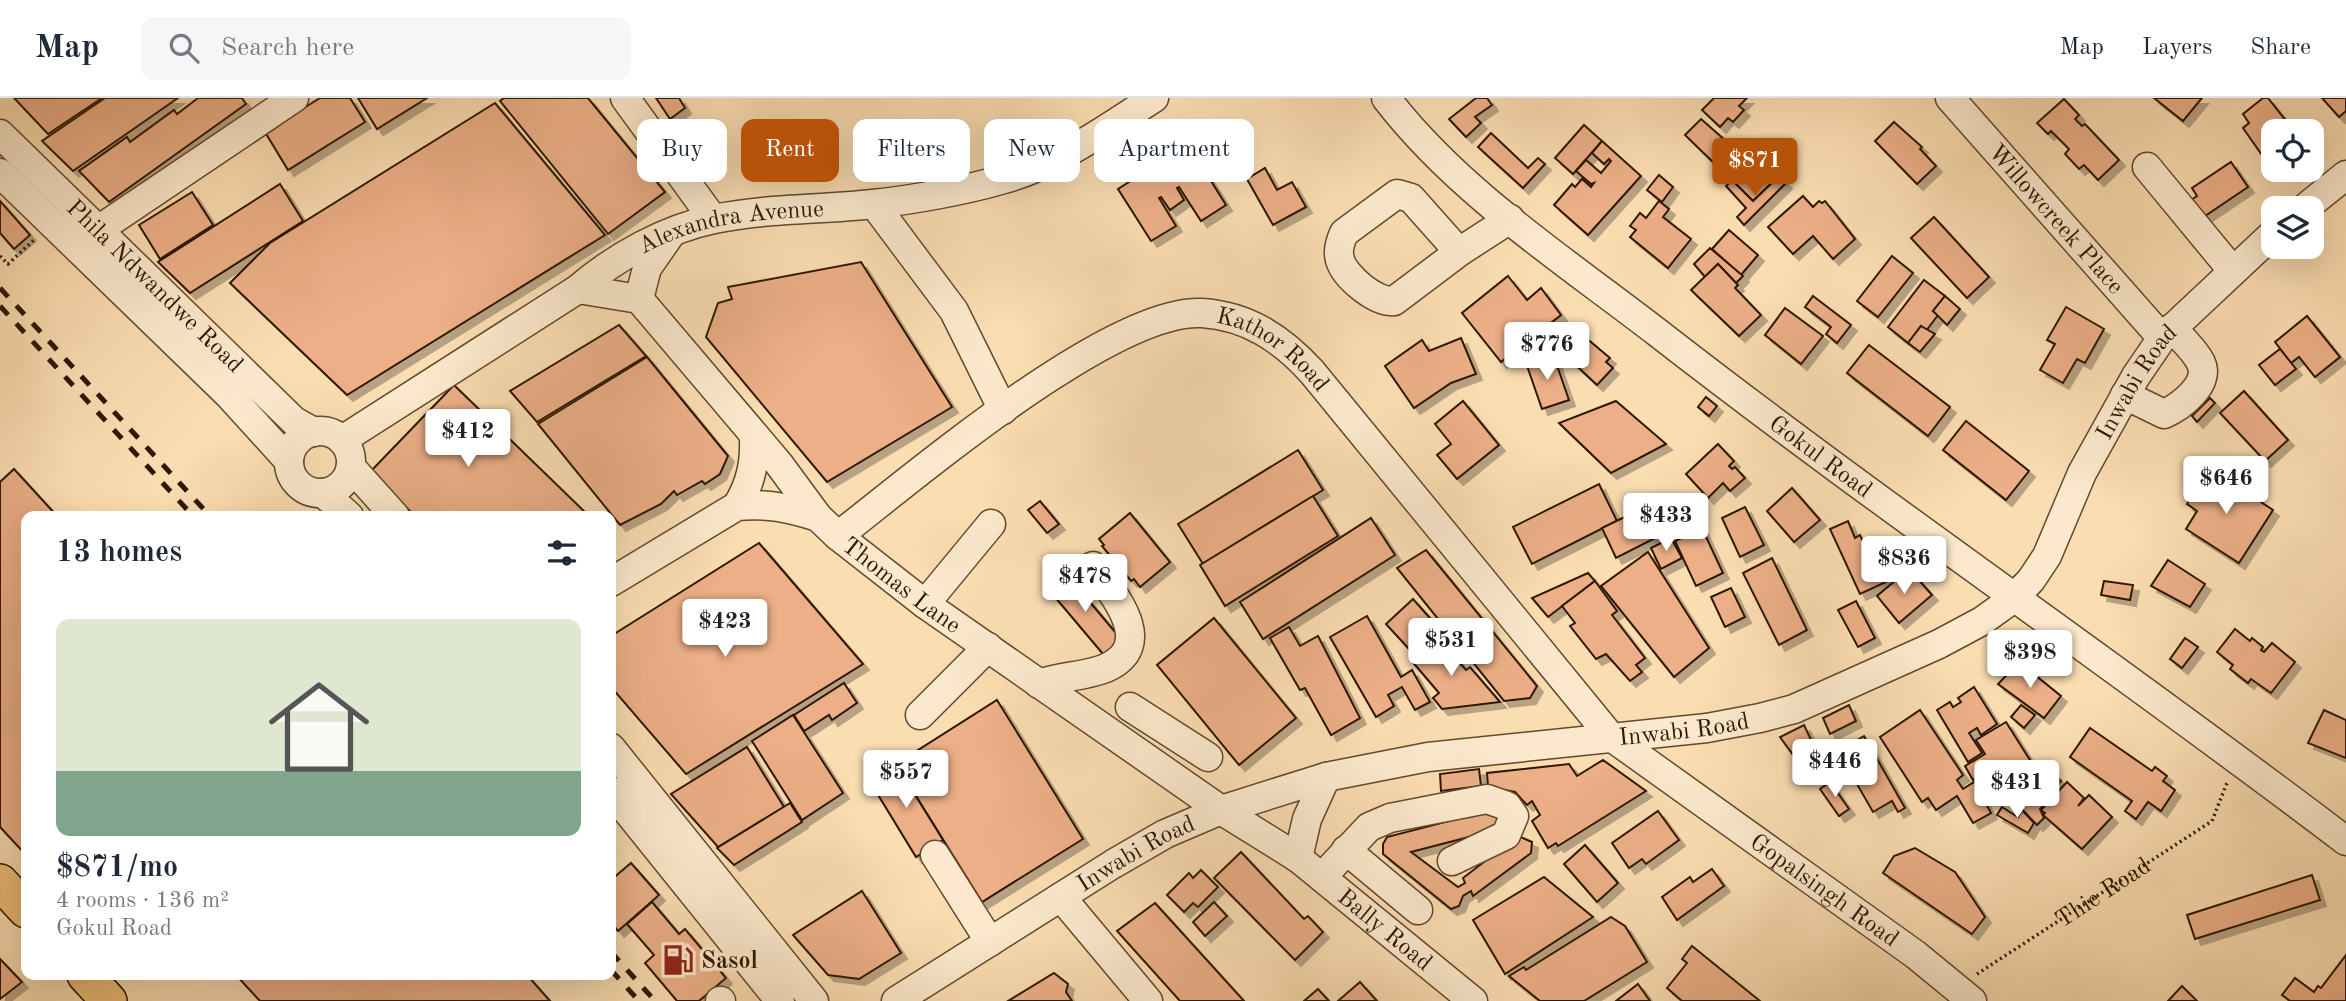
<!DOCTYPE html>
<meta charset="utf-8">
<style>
:root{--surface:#fff;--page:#f6f6f7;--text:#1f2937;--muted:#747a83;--line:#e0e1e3;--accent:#b45309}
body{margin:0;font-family:"Old Standard TT",serif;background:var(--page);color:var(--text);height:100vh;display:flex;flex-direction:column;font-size:26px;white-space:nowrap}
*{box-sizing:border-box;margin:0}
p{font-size:23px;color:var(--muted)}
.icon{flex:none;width:38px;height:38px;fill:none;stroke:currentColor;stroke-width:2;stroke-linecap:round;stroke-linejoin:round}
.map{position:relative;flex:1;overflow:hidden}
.panel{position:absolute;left:21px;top:413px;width:595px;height:469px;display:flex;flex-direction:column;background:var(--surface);border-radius:14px;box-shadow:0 7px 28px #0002}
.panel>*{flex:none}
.banner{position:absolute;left:637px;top:21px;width:665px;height:63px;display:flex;gap:14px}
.buttons{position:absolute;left:2261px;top:21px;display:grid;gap:14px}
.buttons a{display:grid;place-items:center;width:63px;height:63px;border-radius:14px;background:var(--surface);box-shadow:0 7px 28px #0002;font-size:35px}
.price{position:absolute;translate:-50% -60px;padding:0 16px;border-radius:7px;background:#fff;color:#222;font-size:23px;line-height:46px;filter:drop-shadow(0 2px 4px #0008)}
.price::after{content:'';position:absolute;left:50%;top:42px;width:21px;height:16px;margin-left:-10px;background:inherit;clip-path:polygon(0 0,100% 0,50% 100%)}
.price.active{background:var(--accent);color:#fff}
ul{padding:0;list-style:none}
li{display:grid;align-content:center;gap:14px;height:371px;padding:0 35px}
li span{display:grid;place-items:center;height:217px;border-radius:14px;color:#555}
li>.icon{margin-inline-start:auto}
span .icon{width:126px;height:126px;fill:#fffc;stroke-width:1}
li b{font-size:30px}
h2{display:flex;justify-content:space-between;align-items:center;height:84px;padding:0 35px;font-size:30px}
.chip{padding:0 24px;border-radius:14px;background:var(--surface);box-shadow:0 7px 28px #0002;font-size:24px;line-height:63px}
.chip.active{background:var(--accent);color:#fff}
header{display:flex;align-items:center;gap:42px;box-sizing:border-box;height:98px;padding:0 35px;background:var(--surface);border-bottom:2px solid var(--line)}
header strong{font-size:33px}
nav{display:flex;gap:38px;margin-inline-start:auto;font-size:24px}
.search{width:490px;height:63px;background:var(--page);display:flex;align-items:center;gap:18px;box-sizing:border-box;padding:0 24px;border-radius:14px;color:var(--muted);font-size:26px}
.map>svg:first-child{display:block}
.building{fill:#ecaf87;stroke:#2d1800;stroke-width:2;filter:url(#shadow)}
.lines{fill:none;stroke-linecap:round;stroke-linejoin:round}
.minor-casing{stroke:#60492c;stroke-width:31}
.major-casing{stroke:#2d1800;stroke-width:38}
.path{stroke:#2d1800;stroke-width:3.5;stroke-dasharray:2 3.5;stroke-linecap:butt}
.minor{stroke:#fce9cd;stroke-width:28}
.major{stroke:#eebe79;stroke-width:35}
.rail{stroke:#2d1800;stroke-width:5;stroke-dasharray:12 12;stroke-linecap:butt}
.labels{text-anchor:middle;stroke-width:7;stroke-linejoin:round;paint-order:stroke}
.street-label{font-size:24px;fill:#2d1800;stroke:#fce9cd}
.poi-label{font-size:24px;font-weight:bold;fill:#2d1800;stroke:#fce9cd;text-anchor:start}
</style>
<header>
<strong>Map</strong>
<div class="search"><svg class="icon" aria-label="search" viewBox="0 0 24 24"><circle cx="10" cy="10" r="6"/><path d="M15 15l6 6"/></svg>Search here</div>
<nav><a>Map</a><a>Layers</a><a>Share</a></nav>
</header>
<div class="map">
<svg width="2346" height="903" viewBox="0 0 2346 903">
<defs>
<filter id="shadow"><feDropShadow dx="6" dy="6" stdDeviation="0" flood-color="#0004"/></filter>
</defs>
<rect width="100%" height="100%" fill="#fbddb2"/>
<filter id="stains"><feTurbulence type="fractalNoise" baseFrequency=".00286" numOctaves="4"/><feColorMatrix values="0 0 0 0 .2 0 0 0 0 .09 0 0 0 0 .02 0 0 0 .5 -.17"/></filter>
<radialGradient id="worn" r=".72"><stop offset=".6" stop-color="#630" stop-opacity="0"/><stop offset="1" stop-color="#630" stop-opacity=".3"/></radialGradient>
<g class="building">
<path d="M14,0H102L48,36Z"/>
<path d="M105,0H178L73,73L42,43Z"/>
<path d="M198,0H242L246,6L109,104L79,73L127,39L130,44L174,12L177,16Z"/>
<path d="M320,0H350L365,24L288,72L265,34Z"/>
<path d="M358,0H427L377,31Z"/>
<path d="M504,0H588L665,94L608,136L500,3Z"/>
<path d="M656,0H679L685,10L670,21Z"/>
<path d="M1476,0H1487L1492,7L1475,19L1481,25L1466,39L1449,21Z"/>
<path d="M1714,0H1747L1739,8L1744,12L1733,24L1728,20L1720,29L1702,12Z"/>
<path d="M2154,0H2202L2183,23Z"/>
<path d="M2263,0H2268L2294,33H2273L2271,70L2243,30L2249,25L2243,16Z"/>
<path d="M2322,0H2346V13L2339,19Z"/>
<path d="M2064,1L2079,17L2075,21L2082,28L2085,26L2119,62L2098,82L2084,67L2079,71L2065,56L2069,51L2051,33L2048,36L2037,25Z"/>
<path d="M495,5L605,137L347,297L230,185L270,145Z"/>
<path d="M1701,21L1734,50L1738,45L1757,64L1762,60L1779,78L1753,103L1685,37Z"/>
<path d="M1894,24L1922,49L1920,51L1936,68L1917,86L1875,43Z"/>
<path d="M1584,27L1602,43L1573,76L1555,60Z"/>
<path d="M686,30L703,55L696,60L678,36Z"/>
<path d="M1491,35L1528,70L1538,60L1545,66L1523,90L1478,49Z"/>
<path d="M1602,43L1641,78L1588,137L1554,107L1572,86L1575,89L1582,81L1591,89L1594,85L1591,86L1576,73L1586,62L1601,75L1611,63L1609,61L1604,66L1592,55Z"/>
<path d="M1188,46L1226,107L1201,123L1179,89L1177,90L1184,102L1170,112L1161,99L1159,100L1176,128L1151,143L1118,91Z"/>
<path d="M2231,64L2248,89L2202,120L2191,102L2197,98L2192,90Z"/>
<path d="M1265,70L1277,92L1292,84L1306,109L1273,127L1247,81Z"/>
<path d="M1659,77L1673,89L1662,104L1647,92Z"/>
<path d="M1779,78L1786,85L1744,127L1737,119L1746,110L1726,88L1732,82L1753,103Z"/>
<path d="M280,86L303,123L190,195L158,164Z"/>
<path d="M192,94L213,127L160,161L139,127Z"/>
<path d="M1803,98L1813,109L1819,103L1822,105L1825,103L1855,141L1833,161L1813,138L1793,156L1768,129Z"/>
<path d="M0,103L30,137L14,151L0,135Z"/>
<path d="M1659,103L1669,111L1663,119L1691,141L1668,170L1630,139L1636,132L1630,128L1640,115L1646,120Z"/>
<path d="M1934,119L1989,179L1967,200L1911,140Z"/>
<path d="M1729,132L1758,157L1741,177L1712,151Z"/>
<path d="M1710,150L1743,178L1736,185L1718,166L1705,179L1694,166Z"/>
<path d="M1892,158L1913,175L1878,219L1857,203Z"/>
<path d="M861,164L952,309L827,384L706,239L718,205L732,201L728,189Z"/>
<path d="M1718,166L1738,187L1735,190L1761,217L1739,238L1691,192Z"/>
<path d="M1508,178L1527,202L1541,190L1561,217L1501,264L1462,215Z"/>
<path d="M1924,182L1945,198L1933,213L1938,217L1926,233L1921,228L1908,245L1888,229Z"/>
<path d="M1813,198L1851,227L1837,245L1826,236L1831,229L1805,209Z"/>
<path d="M1945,198L1960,211L1947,227L1933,213Z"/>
<path d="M2066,209L2104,231L2085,265L2077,261L2063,285L2040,272L2055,246L2047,242Z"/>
<path d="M1785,210L1823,238L1801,266L1765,237Z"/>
<path d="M2307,218L2340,259L2315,279L2299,259L2291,265L2275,244Z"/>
<path d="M619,227L646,258L537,324L510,293Z"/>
<path d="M1921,228L1935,236L1920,254L1908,245Z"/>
<path d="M1560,230L1572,242L1579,234L1610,260L1606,264L1613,270L1597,287L1549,242Z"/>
<path d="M1461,240L1476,276L1451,285L1414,310L1385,268L1422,242L1429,253Z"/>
<path d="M1869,247L1950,309L1928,338L1847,275Z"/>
<path d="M2280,251L2296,271L2275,287L2259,267Z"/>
<path d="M1553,256L1569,302L1542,311L1526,265Z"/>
<path d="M647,259L728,358L720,376L705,386L702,383L677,397L674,393L661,406L620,427L538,326Z"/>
<path d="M454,287L589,418H415L370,374Z"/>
<path d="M2244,293L2288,342L2265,363L2220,315Z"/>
<path d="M1706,299L1717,308L1709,318L1698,309Z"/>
<path d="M2210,300L2215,305L2197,324L2192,318Z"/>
<path d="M1463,303L1499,347L1457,381L1437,357L1451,346L1435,326Z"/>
<path d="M1616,303L1666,346L1611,375L1559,325Z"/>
<path d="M1966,323L2029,373L2006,402L1943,352Z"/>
<path d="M1718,346L1734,363L1729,368L1732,371L1735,369L1745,380L1730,393L1723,385L1708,400L1686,376Z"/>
<path d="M1298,352L1323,392L1203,466L1178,426Z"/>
<path d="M2210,370L2273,412L2239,465L2186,431L2197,413L2187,406Z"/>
<path d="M14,371L57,418H26V757L0,729V384Z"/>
<path d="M1599,386L1617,423L1532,466L1513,429Z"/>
<path d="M1792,390L1820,422L1794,444L1767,413Z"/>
<path d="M1313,398L1338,438L1225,508L1200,467Z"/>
<path d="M1040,403L1059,426L1047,435L1028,412Z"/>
<path d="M1745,409L1764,447L1740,459L1722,420Z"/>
<path d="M1639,412L1665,435L1616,460L1602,430Z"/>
<path d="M1130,415L1170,464L1140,489L1134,481L1131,483L1102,448L1104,447L1099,441Z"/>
<path d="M1371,420L1395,457L1263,541L1240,504Z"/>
<path d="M1848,423L1855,440L1860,437L1866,450L1871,447L1875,458L1880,456L1888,483L1860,496L1830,431Z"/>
<path d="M1700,426L1723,475L1696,488L1675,443L1691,436L1688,431Z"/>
<path d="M1671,440L1682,460L1661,471L1651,450Z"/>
<path d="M759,445L863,566L686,676L611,589V538Z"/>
<path d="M1426,452L1537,588L1530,600L1504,603L1397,470Z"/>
<path d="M1648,454L1709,550L1674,579L1601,488Z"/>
<path d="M1772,460L1807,532L1779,547L1743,475Z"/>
<path d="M2168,462L2205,486L2190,509L2151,488Z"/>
<path d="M1062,471L1126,547L1108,562L1044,486Z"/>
<path d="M1909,471L1932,497L1899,525L1877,498Z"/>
<path d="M1588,475L1595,483L1548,519L1532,500Z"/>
<path d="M1595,483L1617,513L1612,517L1645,560L1636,567L1642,574L1630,583L1606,556L1596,561L1570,528L1575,525L1562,508Z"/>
<path d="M2104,483L2133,487L2130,502L2101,497Z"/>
<path d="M1731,490L1745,519L1725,529L1711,499Z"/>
<path d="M1413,501L1436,527L1409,551L1386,526Z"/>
<path d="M1856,503L1875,540L1858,549L1838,512Z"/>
<path d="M1367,518L1401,579L1412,572L1430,604L1415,612L1402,589L1388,597L1394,608L1376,619L1330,539Z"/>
<path d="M1214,520L1296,620L1239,667L1157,567Z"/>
<path d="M1289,529L1300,548L1318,538L1360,620L1331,637L1305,590L1300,592L1270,540Z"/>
<path d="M2235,531L2250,543L2252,540L2263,549L2261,552L2264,554L2272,545L2295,564L2271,595L2251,581L2248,585L2230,571L2233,567L2217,554Z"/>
<path d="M1436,538L1466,572L1470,569L1500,604L1442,611L1433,600L1439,595L1410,561Z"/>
<path d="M2185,540L2198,549L2182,570L2170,561Z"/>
<path d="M2019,564L2061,598L2044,620L1998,586Z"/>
<path d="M844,585L857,605L832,622L829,617L804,633L794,617Z"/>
<path d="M1974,589L1997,626L1981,637L1977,630L1969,635L1982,655L1968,664L1937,612L1950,604L1953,609L1961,604L1958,600Z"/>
<path d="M997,602L1083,741L982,804L896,666Z"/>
<path d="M1849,607L1856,623L1830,636L1823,620Z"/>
<path d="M2021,607L2035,617L2024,630L2011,619Z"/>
<path d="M1920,612L1963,677L1957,682L1963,691L1974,684L1991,715L1973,725L1957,698L1936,712L1928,700L1922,704L1880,639Z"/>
<path d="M2324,612L2346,622V660L2308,645Z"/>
<path d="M793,617L843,695L802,722L752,643Z"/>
<path d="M2006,624L2035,670L1997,691L1987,673L1973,682L1965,668L1985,656L1976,642Z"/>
<path d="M1804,627L1821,663L1804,672L1780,639Z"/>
<path d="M2090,630L2152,673L2155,669L2167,678L2163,683L2175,692L2161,713L2148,704L2136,721L2125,713L2132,703L2070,659Z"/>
<path d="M1864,638L1905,710L1898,714L1892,703L1873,714L1838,653Z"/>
<path d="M747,649L784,709L718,749L671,696Z"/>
<path d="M1603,662L1646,693L1558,748L1556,745L1548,750L1532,723L1540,717L1532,703L1527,707L1515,694L1488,689L1487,675L1569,666L1577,678Z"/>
<path d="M896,666L943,742L916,759L869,682Z"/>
<path d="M1479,671L1481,688L1441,693L1440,676Z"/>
<path d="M2050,672L2061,683L2041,703L2030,691Z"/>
<path d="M1830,684L1849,711L1839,718L1820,691Z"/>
<path d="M2067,684L2084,700L2078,708L2089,697L2112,719L2082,751L2043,717L2045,715L2041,712Z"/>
<path d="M2032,695L2046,705L2040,711L2044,720L2037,727L2019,708Z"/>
<path d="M790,705L802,724L734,767L717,750Z"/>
<path d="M2002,709L2018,719L2022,712L2034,725L2028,735L1997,717Z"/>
<path d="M1499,710L1497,735L1496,732L1411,754L1458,789L1465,785L1463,780L1518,738L1532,744L1531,755L1473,798L1471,793L1463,798L1459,808L1451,811L1383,756V746L1387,739Z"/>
<path d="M1658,713L1679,742L1646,766L1642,761L1629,770L1612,745Z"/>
<path d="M1585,747L1618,785L1597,804L1564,766Z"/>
<path d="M1915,750L1955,774L1985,819L1972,836L1883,775L1894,758Z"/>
<path d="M1241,754L1304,821L1308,818L1323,834L1295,862L1214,780Z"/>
<path d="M631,765L659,797L618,833L611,824V782Z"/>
<path d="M1712,771L1724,788L1677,822L1662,799L1690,779L1693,784Z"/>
<path d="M1201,772L1218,789L1198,809L1193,805L1184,814L1167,797L1189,775L1193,780Z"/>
<path d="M2312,777L2320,802L2195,841L2187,817Z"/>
<path d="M1544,779L1593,819L1505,876L1473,822Z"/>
<path d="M862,793L901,855L859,881L828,877L793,837Z"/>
<path d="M652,804L679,836L685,831L726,880L699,903H677L645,865L654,857L627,826Z"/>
<path d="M1214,804L1227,818L1205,838L1193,824Z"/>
<path d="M1155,805L1244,903H1180L1117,833Z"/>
<path d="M1611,819L1625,828L1647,864L1584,903H1540L1509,878L1524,869L1526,872Z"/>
<path d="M1692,848L1760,903H1682L1667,890L1687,865L1682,861Z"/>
<path d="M2346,857V903H2290L2282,897L2295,880L2314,894L2318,888L2321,890Z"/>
<path d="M0,861L22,884L0,901Z"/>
<path d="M1054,875L1068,886L1066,894L1072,903H1008Z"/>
<path d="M236,877H527L550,903H260Z"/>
<path d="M1360,884L1377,903H1338Z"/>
<path d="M1638,886L1650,903H1616Z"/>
<path d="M2182,888L2197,903H2168Z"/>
<path d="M1318,891L1329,903H1304Z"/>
</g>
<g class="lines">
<defs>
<g id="minor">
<path d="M625,0L713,121"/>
<path id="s2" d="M1386,0C1458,94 1565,163 1658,235C1883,410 2119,570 2346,743"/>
<path id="s3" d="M1950,0L2162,240"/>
<path id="s4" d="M0,36L294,323L314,334"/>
<path d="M2147,69L2232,172"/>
<path d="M0,75L229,297L289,363"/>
<path d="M874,106L954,213L1003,312"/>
<path d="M2305,110L2346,77"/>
<path d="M98,132L294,0"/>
<path d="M1459,154L1411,100L1397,96L1344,135C1340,144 1337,153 1340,162C1345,179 1376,205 1394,203L1459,154L1510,121"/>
<path id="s5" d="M578,191L639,201L779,366L818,419L838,438L925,506L1221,712L1298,760L1473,903"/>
<path d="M639,201L647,170L670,137"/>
<path d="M2125,297L2164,316C2180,309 2211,286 2201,265C2195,252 2181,240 2172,230"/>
<circle cx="320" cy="364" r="31"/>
<path id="s6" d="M342,342L578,191C615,159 666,131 714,121C767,110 820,112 873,106C912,102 967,92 1004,81C1058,66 1107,30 1154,0"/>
<path d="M351,369L395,418"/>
<path d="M323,395L349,418"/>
<path d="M737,408C751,385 755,365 754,339"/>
<path id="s7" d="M838,438C913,380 1112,210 1202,215C1248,218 1282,241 1312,274L1610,638L1916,857L1972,903"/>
<path d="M611,484L737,408C767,405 789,410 818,419"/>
<path d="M925,506L991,426"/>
<path d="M1039,586C1060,578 1090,578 1108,569C1157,545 1112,495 1093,468"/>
<path d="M1130,609L1208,659"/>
<path d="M920,617L988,549"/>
<path d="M611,650L814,903"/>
<path d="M611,693L780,903"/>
<path d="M1346,752L1418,812"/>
<path d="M935,757L990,844"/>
<path d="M1298,760L1307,721L1326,679"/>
<path d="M1322,779L1369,729L1390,720L1487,701L1507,708L1514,718L1506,737L1452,763"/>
<path d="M1061,799L1148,903"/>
<path d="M720,903H721"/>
<path id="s8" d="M896,903L1113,766L1165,736L1221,712L1326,679L1428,659L1707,630L1760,620L1794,611L1939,546L1982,523L2014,500L2031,482L2047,458L2082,375L2136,278L2162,240L2273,136"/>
</g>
<g id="major">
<path d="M0,784L26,812"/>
<path d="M85,877L109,903"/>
</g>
</defs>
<use href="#minor" class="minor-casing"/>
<use href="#major" class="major-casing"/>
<g class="path">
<path d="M0,158L8,166L35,141"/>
<path id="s1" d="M1977,876L2212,723L2227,685"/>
</g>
<use href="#minor" class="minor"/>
<use href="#major" class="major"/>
<g class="rail">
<path d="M0,190L210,418"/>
<path d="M0,208L193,418"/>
<path d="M611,854L655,903"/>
<path d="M611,872L639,903"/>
</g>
</g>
<defs>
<symbol id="fuel-bare" viewBox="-9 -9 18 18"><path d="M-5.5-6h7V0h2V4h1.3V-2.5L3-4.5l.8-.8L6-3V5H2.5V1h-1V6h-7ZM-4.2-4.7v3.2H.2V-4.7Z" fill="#8f2418" stroke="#fce9cd" stroke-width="2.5" paint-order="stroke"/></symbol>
</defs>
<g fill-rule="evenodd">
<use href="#fuel-bare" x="656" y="840" width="44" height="44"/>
</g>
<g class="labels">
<g class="street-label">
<text dy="8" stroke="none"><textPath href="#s3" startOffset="161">Willowcreek Place</textPath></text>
<text dy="8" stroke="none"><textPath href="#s6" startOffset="450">Alexandra Avenue</textPath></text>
<text dy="8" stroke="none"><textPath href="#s4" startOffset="217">Phila Ndwandwe Road</textPath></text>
<text dy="8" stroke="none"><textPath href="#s7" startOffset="514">Kathor Road</textPath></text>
<text dy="8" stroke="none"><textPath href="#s8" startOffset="1458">Inwabi Road</textPath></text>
<text dy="8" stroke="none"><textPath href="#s2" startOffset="565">Gokul Road</textPath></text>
<text dy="8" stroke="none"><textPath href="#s5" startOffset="452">Thomas Lane</textPath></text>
<text dy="8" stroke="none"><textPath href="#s8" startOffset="849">Inwabi Road</textPath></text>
<text dy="8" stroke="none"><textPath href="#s8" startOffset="282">Inwabi Road</textPath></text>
<text dy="8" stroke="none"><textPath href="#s7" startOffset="1295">Gopalsingh Road</textPath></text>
<text dy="8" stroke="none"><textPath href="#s1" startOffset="150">Thie Road</textPath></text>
<text dy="8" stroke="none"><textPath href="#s5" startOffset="1046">Bally Road</textPath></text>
</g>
<g class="poi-label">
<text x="701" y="870">Sasol</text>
</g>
</g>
<rect width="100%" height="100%" filter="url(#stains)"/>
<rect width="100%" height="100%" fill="url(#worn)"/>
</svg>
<div class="buttons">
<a><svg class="icon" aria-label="locate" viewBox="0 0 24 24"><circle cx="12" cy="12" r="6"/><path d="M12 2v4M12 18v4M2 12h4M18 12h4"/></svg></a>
<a><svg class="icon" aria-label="layers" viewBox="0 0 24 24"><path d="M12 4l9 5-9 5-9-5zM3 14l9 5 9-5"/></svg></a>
</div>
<b class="price active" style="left:1755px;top:100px">$871</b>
<b class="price" style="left:1547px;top:284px">$776</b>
<b class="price" style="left:468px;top:371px">$412</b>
<b class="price" style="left:2226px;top:418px">$646</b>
<b class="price" style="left:1666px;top:455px">$433</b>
<b class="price" style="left:1904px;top:498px">$836</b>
<b class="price" style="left:1085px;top:516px">$478</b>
<b class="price" style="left:725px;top:561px">$423</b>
<b class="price" style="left:1451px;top:580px">$531</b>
<b class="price" style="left:2030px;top:592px">$398</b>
<b class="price" style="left:1835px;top:701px">$446</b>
<b class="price" style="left:906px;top:712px">$557</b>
<b class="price" style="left:2017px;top:722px">$431</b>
<div class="banner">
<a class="chip">Buy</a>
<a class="chip active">Rent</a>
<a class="chip">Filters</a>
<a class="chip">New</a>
<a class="chip">Apartment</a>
</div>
<section class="panel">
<h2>13 homes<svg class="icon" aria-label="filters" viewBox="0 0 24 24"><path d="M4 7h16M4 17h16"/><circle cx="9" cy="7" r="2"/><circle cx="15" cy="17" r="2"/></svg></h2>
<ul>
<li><span style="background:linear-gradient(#dfe7d0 70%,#7fa58c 0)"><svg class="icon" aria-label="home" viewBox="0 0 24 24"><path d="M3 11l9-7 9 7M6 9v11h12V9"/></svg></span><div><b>$871/mo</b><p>4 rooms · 136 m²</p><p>Gokul Road</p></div></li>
</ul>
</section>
</div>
